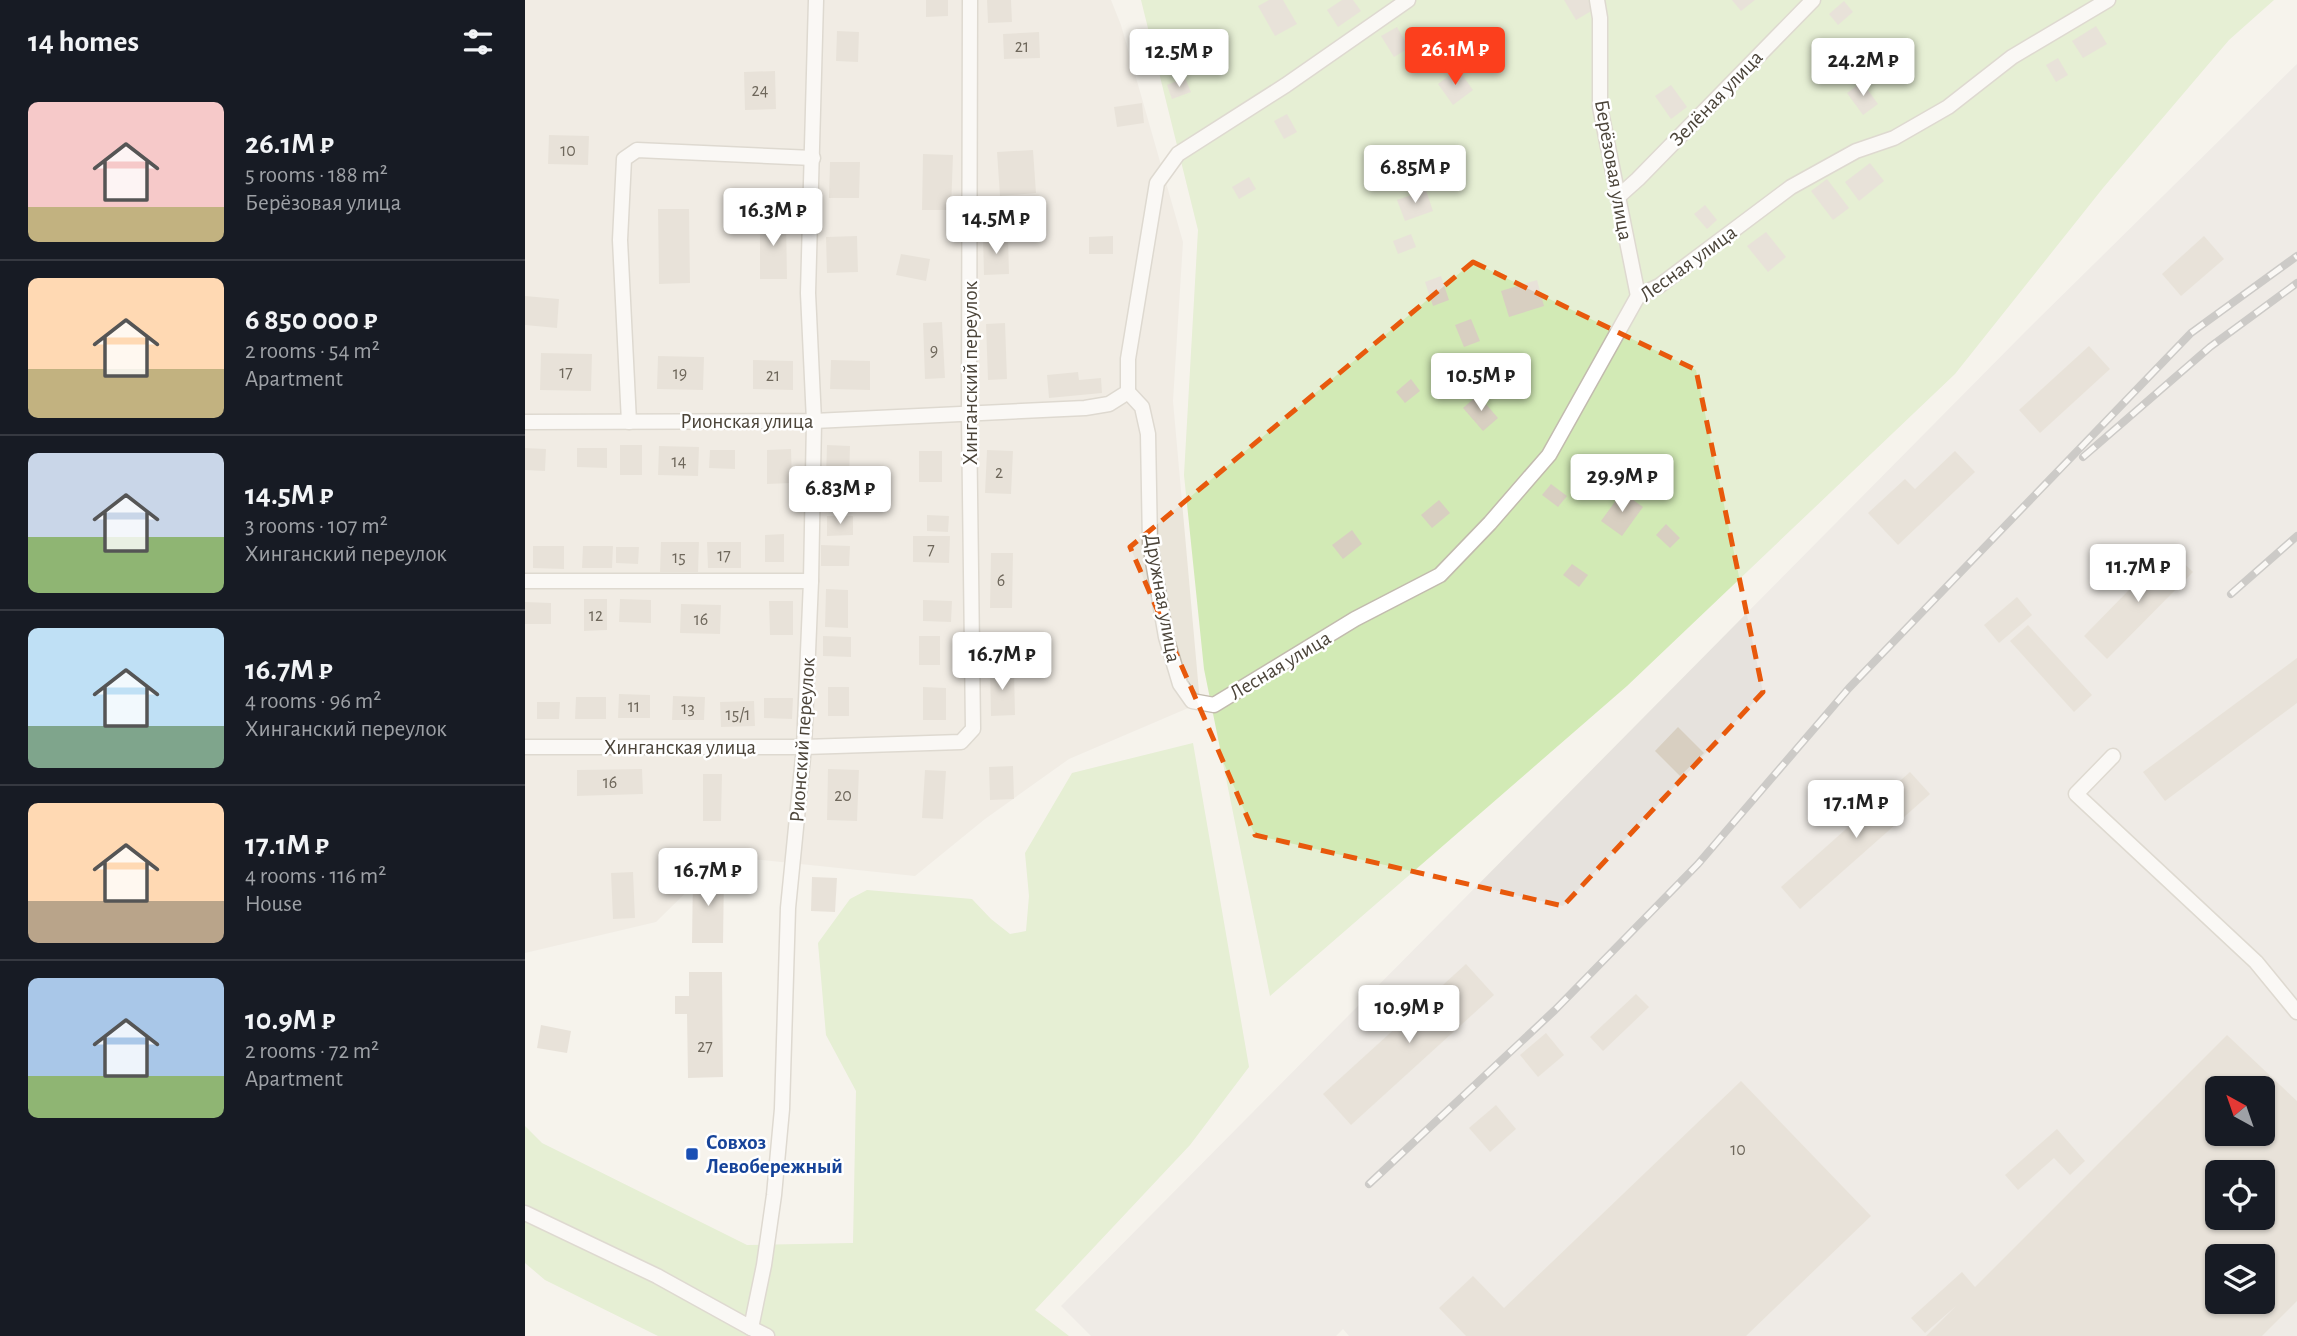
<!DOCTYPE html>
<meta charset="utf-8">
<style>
:root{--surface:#171b24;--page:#242831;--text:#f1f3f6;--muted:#9ea1a6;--line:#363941;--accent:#fc3f1d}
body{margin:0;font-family:"Alegreya Sans",sans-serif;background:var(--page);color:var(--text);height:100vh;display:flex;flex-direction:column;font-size:26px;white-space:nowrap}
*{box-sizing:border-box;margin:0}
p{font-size:23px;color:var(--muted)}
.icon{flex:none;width:38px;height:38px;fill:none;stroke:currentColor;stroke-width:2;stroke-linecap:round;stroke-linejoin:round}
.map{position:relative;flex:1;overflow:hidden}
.sheet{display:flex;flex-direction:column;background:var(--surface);width:525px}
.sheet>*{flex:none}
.needle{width:46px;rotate:320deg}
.buttons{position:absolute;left:1680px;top:1076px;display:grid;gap:14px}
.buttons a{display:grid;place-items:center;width:70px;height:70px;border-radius:10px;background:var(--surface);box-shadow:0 2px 5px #0004;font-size:35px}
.price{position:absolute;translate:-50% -60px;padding:0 16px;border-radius:7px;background:#fff;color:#222;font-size:23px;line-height:46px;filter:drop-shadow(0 2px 4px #0008)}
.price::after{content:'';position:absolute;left:50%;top:42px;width:21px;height:16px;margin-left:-10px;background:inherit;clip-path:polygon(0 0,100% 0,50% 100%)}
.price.on{background:var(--accent);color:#fff}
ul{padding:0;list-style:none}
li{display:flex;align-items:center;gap:21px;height:175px;padding:0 28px}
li+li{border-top:2px solid var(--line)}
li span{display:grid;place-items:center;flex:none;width:196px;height:140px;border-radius:10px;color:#555}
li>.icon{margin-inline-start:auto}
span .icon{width:84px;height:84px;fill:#fffc;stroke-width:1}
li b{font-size:30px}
h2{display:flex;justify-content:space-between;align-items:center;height:84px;padding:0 28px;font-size:30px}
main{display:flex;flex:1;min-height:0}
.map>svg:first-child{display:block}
.residential{fill:#eae5da}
.industrial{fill:#e6e2dd;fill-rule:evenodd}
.green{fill:#d2eab5}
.building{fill:#d8cfc1;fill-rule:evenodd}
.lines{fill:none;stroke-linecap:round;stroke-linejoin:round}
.street-casing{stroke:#c2bbae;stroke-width:17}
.street{stroke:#fff;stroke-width:14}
.rail-casing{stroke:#9a9a9a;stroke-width:8}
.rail{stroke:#fff;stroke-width:5;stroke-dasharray:16;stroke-linecap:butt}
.marked{fill:none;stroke:#e8590c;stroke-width:5;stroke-dasharray:14 9;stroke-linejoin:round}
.transit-dot{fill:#1a4fb4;stroke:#fff;stroke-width:2.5}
.labels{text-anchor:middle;stroke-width:5;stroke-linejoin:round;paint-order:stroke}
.number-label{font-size:18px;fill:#6e675b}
.street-label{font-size:21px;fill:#4b4439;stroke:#fff}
.transit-label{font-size:21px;font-weight:bold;fill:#164399;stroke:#fff;text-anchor:start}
</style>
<main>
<section class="sheet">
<h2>14 homes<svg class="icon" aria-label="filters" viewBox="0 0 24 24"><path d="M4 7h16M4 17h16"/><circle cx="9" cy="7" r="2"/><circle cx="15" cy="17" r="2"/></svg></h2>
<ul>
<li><span style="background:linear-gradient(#f6c9c9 75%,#c2b280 0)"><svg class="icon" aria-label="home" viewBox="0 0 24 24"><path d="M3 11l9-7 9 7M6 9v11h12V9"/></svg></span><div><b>26.1M ₽</b><p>5 rooms · 188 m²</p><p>Берёзовая улица</p></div></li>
<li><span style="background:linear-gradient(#ffd9b3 65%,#c2b280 0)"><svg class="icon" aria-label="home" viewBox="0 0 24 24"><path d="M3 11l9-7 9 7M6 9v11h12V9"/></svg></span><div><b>6 850 000 ₽</b><p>2 rooms · 54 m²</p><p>Apartment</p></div></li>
<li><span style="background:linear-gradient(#c9d6e8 60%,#8fb573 0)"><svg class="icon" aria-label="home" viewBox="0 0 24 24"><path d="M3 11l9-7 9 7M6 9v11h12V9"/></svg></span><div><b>14.5M ₽</b><p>3 rooms · 107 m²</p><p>Хинганский переулок</p></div></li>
<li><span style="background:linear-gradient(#bfe0f5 70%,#7fa58c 0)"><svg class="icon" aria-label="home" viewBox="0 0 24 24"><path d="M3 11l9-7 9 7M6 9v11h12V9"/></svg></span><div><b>16.7M ₽</b><p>4 rooms · 96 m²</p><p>Хинганский переулок</p></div></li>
<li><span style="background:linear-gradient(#ffd9b3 70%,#b9a48a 0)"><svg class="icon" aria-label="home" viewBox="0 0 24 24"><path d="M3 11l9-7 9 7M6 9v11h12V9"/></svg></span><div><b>17.1M ₽</b><p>4 rooms · 116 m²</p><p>House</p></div></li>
<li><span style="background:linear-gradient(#a9c7e8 70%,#8fb573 0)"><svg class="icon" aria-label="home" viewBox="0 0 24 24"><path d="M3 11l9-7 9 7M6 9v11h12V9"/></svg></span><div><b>10.9M ₽</b><p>2 rooms · 72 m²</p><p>Apartment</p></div></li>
</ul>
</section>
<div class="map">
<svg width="1772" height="1336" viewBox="0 0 1772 1336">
<rect width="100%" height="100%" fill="#f6f3ec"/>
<path class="residential" d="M0,0H586L596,25L658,242L648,401L675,703L544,759L460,819L390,876L198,856L131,922L0,953Z"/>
<path class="industrial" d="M1772,64V1336H824L818,1329L811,1336H566L536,1306L1502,330ZM1692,1088H1738V1134H1692ZM1692,1172H1738V1218H1692ZM1692,1256H1738V1302H1692Z"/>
<g class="green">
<path d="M616,0H1749L1704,40L1578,188L1430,374L1102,686L745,996L679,669L659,475L673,230Z"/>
<path d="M668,743L724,1067L665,1145L510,1310L544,1336H133L20,1280L0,1263V1126L17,1143L222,1245L328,1243L331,1091L301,1035L293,943L325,899L342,890L447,899L466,919L485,934L501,931L504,896L500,853L547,773Z"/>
</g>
<g class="building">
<path d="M401,0H423V16L401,17Z"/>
<path d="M462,0H486L487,22L463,23Z"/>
<path d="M744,0H758L772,24L750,36L733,6Z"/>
<path d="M817,0H828L836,11L813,27L802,10Z"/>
<path d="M1039,0H1063L1068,10L1051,20Z"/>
<path d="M1207,0H1230L1216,11Z"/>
<path d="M1319,1L1328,12L1313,25L1304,14Z"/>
<path d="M1571,26L1582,44L1558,58L1547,41Z"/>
<path d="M872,27L884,48L869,57L856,36Z"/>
<path d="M312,31L334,32L333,62L311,61Z"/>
<path d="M514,32L515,58L479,59L478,34Z"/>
<path d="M1533,58L1543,75L1531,82L1521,65Z"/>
<path d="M933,69L948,90L928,105L913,84Z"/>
<path d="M250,71L251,109L220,110L219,72Z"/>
<path d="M660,78L666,92L647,99L642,85Z"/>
<path d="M1337,82L1353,104L1338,115L1322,93Z"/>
<path d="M1146,85L1162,107L1146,119L1130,96Z"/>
<path d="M617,103L619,123L592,127L589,107Z"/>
<path d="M762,114L772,132L759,139L749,121Z"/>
<path d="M24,135L64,136L63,165L23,164Z"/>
<path d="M508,150L511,193L475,196L472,152Z"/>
<path d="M398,154L428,155L426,210H397Z"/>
<path d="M305,162H335L334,198H304Z"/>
<path d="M1345,163L1359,181L1334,201L1320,182Z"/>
<path d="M724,177L731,189L714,199L707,187Z"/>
<path d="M1302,179L1324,208L1308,220L1286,191Z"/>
<path d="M901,190L908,211L880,221L872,200Z"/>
<path d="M1180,205L1192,220L1182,229L1169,214Z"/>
<path d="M133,209H164L165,283L134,284Z"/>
<path d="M261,216L262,279H235V217Z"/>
<path d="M1241,232L1261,257L1243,272L1222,246Z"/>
<path d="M886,234L891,247L873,254L868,241Z"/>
<path d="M332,236L333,272L302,273L301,237Z"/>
<path d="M483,236L484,274L459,275L458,237Z"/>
<path d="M588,236V254H564V237Z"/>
<path d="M1679,236L1699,259L1656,296L1637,274Z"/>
<path d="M376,254L405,259L401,281L371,275Z"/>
<path d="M916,276L924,300L908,306L900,282Z"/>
<path d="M1012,280L1019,306L984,317L976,291Z"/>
<path d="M0,296L34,299L32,328L0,325Z"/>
<path d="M946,319L955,341L939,347L930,325Z"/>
<path d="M417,322L420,378L400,379L398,323Z"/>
<path d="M480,323L482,379L463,380L461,324Z"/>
<path d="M1564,346L1585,369L1515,433L1494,410Z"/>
<path d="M16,353L67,354L66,391L15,390Z"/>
<path d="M133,356L179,357L178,390L132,389Z"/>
<path d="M228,360L268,361V390L228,389Z"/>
<path d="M306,360L345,361V390L305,389Z"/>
<path d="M553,372L554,380L576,378L577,393L524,398L522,375Z"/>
<path d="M886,379L895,391L880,403L871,392Z"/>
<path d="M953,395L973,418L958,431L938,408Z"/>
<rect x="95" y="445" width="22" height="30"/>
<path d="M302,445L325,446L324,478L301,477Z"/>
<path d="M134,446L174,447L173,476L133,475Z"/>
<path d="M0,448L21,449L20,471L0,470Z"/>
<path d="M52,448H82V468L52,467Z"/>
<path d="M266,449L267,483L242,484V450Z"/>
<path d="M185,450H210V469L184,468Z"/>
<path d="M462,450L488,451L486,494L460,493Z"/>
<rect x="394" y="451" width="23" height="31"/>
<path d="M1430,451L1450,472L1373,545L1343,513L1380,479L1390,489Z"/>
<path d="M1026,484L1042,496L1033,507L1017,495Z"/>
<path d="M1097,492L1118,507L1097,536L1076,521Z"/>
<path d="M914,500L925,513L907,528L896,515Z"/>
<path d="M402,515L424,516L423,532L402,531Z"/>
<path d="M302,516H328V535L302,536Z"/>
<path d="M1141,524L1155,538L1145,548L1131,535Z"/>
<path d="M827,530L837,544L818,559L807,545Z"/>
<path d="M259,534V562H240V535Z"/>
<path d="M388,536H425L424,563L388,562Z"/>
<path d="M136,542H174L173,572H135Z"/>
<path d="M182,542H216V568H183Z"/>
<path d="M296,545L325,546L324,566H296Z"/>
<path d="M8,546H39V569L8,568Z"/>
<path d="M58,546H88L87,568H57Z"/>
<path d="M91,547H114L113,564L91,563Z"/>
<path d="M1644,549L1668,572L1582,659L1559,636Z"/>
<path d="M466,553H488L487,608H465Z"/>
<path d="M1047,564L1063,575L1054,587L1038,575Z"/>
<path d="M301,589L323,590V628L300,627Z"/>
<path d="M1492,597L1507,615L1474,643L1459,625Z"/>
<path d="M59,599H82V630L59,631Z"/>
<path d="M95,599L126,600V623L94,622Z"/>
<path d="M398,600L427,601L426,622L398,621Z"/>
<path d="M244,601H268V635H245Z"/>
<path d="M0,602L26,603V624H0Z"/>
<path d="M156,604L196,605L195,634L155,633Z"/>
<path d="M1503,625L1567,695L1549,712L1485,641Z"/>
<path d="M298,636L326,637V657L298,656Z"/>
<rect x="394" y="636" width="21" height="29"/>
<path d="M1772,658V703L1640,801L1618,772Z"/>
<path d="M465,669H489L490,715L466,716Z"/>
<rect x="303" y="687" width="21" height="29"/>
<path d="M398,687L421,688V720H398Z"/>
<path d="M94,694L125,695V718H93Z"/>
<path d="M148,696L180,697L179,720H147Z"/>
<path d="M51,697H81V719H50Z"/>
<path d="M239,698H268L267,719L239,718Z"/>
<path d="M229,701L230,726L196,727L195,702Z"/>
<path d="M12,702H35L34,719H12Z"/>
<path d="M1153,727L1179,753L1155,776L1130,751Z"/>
<path d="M488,766L489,799L465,800L464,767Z"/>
<path d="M117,769L118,794L52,796V770Z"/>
<path d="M303,769L334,770L332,821L302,820Z"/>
<path d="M400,770L421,771L418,819L397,818Z"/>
<path d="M1385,772L1405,794L1275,909L1256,887Z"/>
<path d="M178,774H197L196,821H178Z"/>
<path d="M108,872L110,918L88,919L86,873Z"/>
<path d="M168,873L199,874L198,943H167Z"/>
<path d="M287,877L312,878L310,912L286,911Z"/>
<path d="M941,964L969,995L826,1125L798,1094Z"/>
<path d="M164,972H197L198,1077L163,1078L162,1014H150V996H164Z"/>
<path d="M1111,994L1124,1007L1078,1051L1065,1037Z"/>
<path d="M16,1025L46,1031L42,1053L12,1048Z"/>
<path d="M1021,1033L1039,1055L1013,1077L995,1055Z"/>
<path d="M1702,1035L1772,1101V1301L1737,1336H1401L1431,1306L1400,1333L1386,1318L1437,1272L1450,1287ZM1692,1088H1738V1134H1692ZM1692,1172H1738V1218H1692ZM1692,1256H1738V1302H1692Z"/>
<path d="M1216,1081L1346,1216L1221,1336H941L914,1308L948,1276L979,1308Z"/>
<path d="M971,1105L991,1129L965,1152L944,1128Z"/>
<path d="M1532,1129L1560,1161L1545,1175L1529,1158L1493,1190L1480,1175Z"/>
</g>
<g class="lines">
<defs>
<g id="street">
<path d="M1072,0L1075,18V107L1113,296"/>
<path d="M1094,196L1113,179L1288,0"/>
<path d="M603,392L617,407L623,434L625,544L641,637L655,684L667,701L689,705L830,619L915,575L965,523L1024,455L1113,296L1134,286L1266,187L1331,151L1369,138L1423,107L1487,57L1583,0"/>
<path d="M0,422L289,421L560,408L584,404L603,392V359L632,183L653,154L761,85L883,0"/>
<path d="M104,422L95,240L99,159L112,150L288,158"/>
<path d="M0,581H286"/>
<path d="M0,747H279L436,742L448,729L444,415L445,0"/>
<path d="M1588,756L1551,794L1731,962L1772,1012"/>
<path d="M0,1213L132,1276L226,1328"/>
<path d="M242,1336L226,1328L239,1265L249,1195L257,1109L263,908L279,747L286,581L289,421L283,293L291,0"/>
</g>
</defs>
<use href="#street" class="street-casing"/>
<use href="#street" class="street"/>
<defs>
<g id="rail">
<path d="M1558,457L1685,347L1772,283"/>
<path d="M1706,594L1772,536"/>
<path d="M844,1184L1030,1010L1173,864L1324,688L1666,333L1772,256"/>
</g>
</defs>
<use href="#rail" class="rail-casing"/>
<use href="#rail" class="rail"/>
</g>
<path d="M0 0H1772V1336H0ZM948,262L1171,370L1238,692L1038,906L730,835L605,547Z" fill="#f6f3ec" fill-opacity=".55" fill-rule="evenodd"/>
<path class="marked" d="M948,262L1171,370L1238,692L1038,906L730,835L605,547Z"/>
<rect class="transit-dot" x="160" y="1147" width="14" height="14" rx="3.5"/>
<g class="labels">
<g class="number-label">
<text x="497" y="52">21</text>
<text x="235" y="96">24</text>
<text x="43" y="156">10</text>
<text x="409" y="356">9</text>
<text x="41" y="378">17</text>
<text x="155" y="379">19</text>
<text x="248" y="381">21</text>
<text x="154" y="467">14</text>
<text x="474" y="478">2</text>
<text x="406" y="555">7</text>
<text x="199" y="561">17</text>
<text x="154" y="563">15</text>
<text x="476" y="586">6</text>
<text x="71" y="621">12</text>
<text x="176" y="625">16</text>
<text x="109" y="712">11</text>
<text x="163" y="714">13</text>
<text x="213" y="720">15/1</text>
<text x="85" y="788">16</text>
<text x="318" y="801">20</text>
<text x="180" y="1052">27</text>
<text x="1213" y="1155">10</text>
</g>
<g class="street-label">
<text transform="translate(1191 98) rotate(-46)" y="7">Зелёная улица</text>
<text transform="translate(1089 170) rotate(80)" y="7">Берёзовая улица</text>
<text transform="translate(1163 263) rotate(-36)" y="7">Лесная улица</text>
<text transform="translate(445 373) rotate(-90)" y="7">Хинганский переулок</text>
<text x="222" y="428">Рионская улица</text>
<text transform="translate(638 598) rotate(80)" y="7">Дружная улица</text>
<text transform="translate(755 665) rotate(-31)" y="7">Лесная улица</text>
<text transform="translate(277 740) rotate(-86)" y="7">Рионский переулок</text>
<text x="155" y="754">Хинганская улица</text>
</g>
<g class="transit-label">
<text x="181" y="1149">Совхоз<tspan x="181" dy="24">Левобережный</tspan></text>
</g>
</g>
</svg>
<div class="buttons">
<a><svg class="needle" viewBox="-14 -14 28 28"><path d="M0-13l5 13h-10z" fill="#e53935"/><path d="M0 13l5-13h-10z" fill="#9ea1a6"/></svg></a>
<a><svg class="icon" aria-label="locate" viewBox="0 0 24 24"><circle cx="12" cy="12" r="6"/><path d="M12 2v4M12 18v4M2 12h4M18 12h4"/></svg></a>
<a><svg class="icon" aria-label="layers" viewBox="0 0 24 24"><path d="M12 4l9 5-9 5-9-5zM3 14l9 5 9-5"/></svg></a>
</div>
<b class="price on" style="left:930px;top:87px">26.1M ₽</b>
<b class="price" style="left:654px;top:89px">12.5M ₽</b>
<b class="price" style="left:1338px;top:98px">24.2M ₽</b>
<b class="price" style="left:890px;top:205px">6.85M ₽</b>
<b class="price" style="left:248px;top:248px">16.3M ₽</b>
<b class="price" style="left:471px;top:256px">14.5M ₽</b>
<b class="price" style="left:956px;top:413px">10.5M ₽</b>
<b class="price" style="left:1097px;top:514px">29.9M ₽</b>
<b class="price" style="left:315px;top:526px">6.83M ₽</b>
<b class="price" style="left:1613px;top:604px">11.7M ₽</b>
<b class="price" style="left:477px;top:692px">16.7M ₽</b>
<b class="price" style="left:1331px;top:840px">17.1M ₽</b>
<b class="price" style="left:183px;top:908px">16.7M ₽</b>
<b class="price" style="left:884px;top:1045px">10.9M ₽</b>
</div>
</main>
